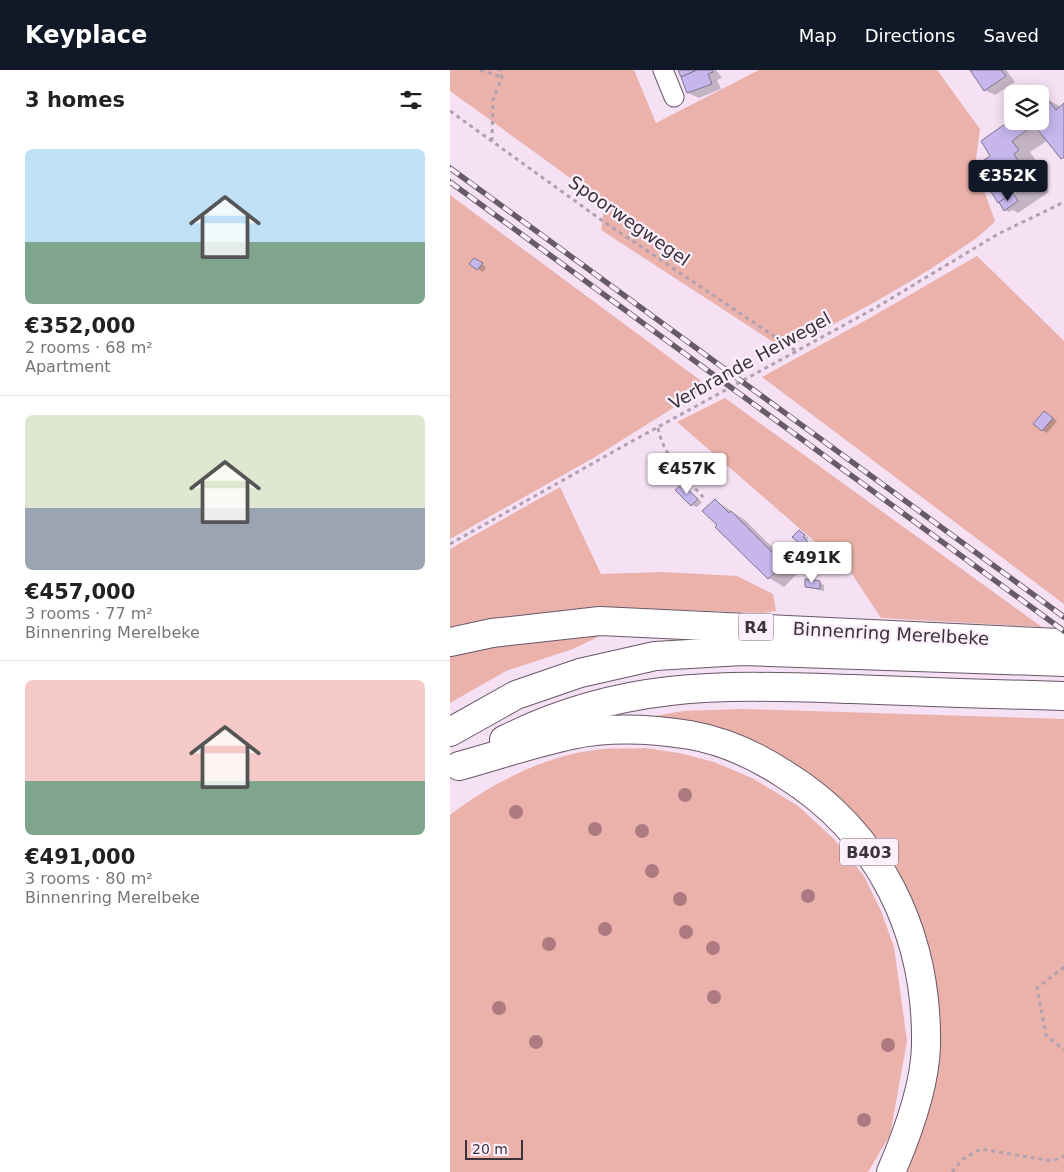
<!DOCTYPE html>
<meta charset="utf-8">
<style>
:root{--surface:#fff;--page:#f2f2f2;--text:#222;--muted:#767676;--line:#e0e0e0;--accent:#111827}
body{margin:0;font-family:"DejaVu Sans",sans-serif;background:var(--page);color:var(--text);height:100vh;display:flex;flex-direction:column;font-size:19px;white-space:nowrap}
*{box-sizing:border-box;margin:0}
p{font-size:16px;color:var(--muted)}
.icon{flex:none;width:28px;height:28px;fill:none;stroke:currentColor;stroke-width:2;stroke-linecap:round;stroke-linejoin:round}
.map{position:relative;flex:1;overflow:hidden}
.details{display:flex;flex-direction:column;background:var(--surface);width:450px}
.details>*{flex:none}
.fabs{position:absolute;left:554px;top:15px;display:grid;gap:10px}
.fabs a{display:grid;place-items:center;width:45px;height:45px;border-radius:8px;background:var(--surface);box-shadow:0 2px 12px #0003;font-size:25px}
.scale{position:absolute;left:15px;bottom:12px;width:58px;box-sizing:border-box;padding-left:5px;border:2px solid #3b333a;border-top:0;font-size:14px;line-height:18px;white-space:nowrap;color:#3b333a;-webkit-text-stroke:4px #fdf0fc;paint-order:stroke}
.price{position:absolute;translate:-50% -42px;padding:0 11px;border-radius:5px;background:#fff;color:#222;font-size:16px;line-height:32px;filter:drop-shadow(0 1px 2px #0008)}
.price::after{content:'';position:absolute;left:50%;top:30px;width:15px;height:11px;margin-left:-8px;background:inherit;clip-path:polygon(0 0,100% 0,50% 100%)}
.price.active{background:var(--accent);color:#fff}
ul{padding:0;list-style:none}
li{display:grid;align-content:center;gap:10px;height:265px;padding:0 25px}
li+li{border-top:1px solid var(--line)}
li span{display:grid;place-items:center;height:155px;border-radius:8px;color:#555}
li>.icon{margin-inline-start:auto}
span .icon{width:90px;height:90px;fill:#fffc;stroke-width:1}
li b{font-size:21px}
h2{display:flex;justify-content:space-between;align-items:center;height:60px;padding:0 25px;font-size:21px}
header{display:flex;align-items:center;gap:30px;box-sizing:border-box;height:70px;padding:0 25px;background:var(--accent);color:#fff}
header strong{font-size:24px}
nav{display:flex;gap:28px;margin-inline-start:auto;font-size:18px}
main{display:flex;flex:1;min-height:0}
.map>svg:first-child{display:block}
.green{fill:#eab2ab}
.shadow{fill:#0003;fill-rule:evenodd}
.building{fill:#c6b6ec;stroke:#7d778d}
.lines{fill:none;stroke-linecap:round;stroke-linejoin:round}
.street-casing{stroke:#685768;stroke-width:21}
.highway-casing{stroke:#685768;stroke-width:30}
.path{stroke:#b1a0b0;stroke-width:3;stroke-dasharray:4 4;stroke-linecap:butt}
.street{stroke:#fff;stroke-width:19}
.highway{stroke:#fff;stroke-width:28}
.rail-casing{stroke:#675c66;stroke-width:5.5}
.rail{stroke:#fdf0fc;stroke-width:4;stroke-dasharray:11;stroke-linecap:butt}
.tree{fill:#ad7a81}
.labels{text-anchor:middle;stroke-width:4.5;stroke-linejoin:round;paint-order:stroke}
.shield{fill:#fdf0fc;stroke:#756c74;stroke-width:1}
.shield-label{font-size:16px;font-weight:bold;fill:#3b333a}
.street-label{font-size:18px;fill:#3b333a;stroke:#fdf0fc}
</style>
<header>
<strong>Keyplace</strong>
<nav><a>Map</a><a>Directions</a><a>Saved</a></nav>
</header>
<main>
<section class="details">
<h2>3 homes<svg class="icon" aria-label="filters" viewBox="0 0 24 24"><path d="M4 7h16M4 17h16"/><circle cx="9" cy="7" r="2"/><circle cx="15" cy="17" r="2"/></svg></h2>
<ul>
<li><span style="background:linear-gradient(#bfe0f5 60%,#7fa58c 0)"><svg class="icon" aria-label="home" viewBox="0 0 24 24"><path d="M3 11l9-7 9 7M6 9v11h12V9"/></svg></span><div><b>€352,000</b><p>2 rooms · 68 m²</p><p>Apartment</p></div></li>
<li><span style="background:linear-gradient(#dfe7d0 60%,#9aa5b1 0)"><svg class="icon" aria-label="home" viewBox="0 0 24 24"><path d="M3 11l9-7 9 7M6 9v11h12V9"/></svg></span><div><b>€457,000</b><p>3 rooms · 77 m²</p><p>Binnenring Merelbeke</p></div></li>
<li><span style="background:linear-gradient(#f6c9c9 65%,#7fa58c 0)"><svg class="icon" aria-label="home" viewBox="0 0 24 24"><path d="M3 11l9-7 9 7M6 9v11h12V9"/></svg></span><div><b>€491,000</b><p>3 rooms · 80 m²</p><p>Binnenring Merelbeke</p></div></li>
</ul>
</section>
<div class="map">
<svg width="614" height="1102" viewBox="0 0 614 1102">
<rect width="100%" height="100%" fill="#f5e0f4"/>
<g class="green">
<path d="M0,0H184L206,53L309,0H487L530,59L525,96L545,151C533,165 516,175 500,186C447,222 391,251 334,279L151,160L155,133L0,21Z"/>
<path d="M0,125L258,316L145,387L0,469Z"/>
<path d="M527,186L614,271V534L312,307L418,249Z"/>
<path d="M275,328L592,557L431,548L402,504L227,352Z"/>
<path d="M110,417L151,504L212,502L287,506L323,524L326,541L313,543L149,537L40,549L0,557V479Z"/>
<path d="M150,566L123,579L56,601L0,633V587L44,577Z"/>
<path d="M292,639L614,649V1102H451L467,1075L486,972L405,749L234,655L205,646L233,641Z"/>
<path d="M195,678L229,683L264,692L302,708L348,736L384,769L414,806L431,841L444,877L457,971L440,1065L418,1102H0V745C43,712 98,684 153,679C167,678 181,679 195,678Z"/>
</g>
<g class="shadow">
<path d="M229,0H266L272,8L267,10L271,19L249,28L238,23Z"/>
<path d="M522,0H556L565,12L545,25L535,20Z"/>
<path d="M595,28L611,37L614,34V89L598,70L580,82L587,92L583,95L599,122L568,143L563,140L559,142L555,140L542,87L532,71L562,50L590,51V31ZM586,107L587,109L556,129V126Z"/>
<path d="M29,192L36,197L33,202L21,194Z"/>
<path d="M595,342L607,351L597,363L592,360Z"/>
<path d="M232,415L252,432L247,437L242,435Z"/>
<path d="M265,430L296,451L348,503L334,517L319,508L267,457L269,455Z"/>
<path d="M350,461L359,468L356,471L369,483L367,486L362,483Z"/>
<path d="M369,512L374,515V521L356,517Z"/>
</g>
<g class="building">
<path d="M228,0H247L231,7Z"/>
<path d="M247,0H262L263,2L258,4L262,14L237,23L231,7Z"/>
<path d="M520,0H551L556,6L534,21Z"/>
<path d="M595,26L606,40L614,33V87L611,89L584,55L562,71L569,80L564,84L581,111L548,133L525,96L540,86L531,71L562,49V51H590V29Z"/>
<path d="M563,123L568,131L554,141L549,132Z"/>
<path d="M24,188L33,193L27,200L19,194Z"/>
<path d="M594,341L603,348L592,361L583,354Z"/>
<path d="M232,414L248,429L241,436L225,420Z"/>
<path d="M265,429L279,443L281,441L334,494L318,509L265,457L267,455L252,441Z"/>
<path d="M349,460L355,465L353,467L366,480L362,484L342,467Z"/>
<path d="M355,509L370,511V519L355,517Z"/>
</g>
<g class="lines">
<defs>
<path id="street" d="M213,0L224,27"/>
<g id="highway">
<path d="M0,572L42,563L150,551L610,573"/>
<path d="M0,662L66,625L130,603L205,586L292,581L614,592"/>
<path d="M54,670C174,610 273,615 402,619C473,622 543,624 614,626"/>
<path d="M9,696C46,686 83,673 121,665C158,657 202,659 240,665C274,671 305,685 334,704C430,763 478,864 476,976C475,1017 457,1065 441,1102"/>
</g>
</defs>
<use href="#street" class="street-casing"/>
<use href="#highway" class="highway-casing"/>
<g class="path">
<path d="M30,0L52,7"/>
<path d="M0,41L150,149L346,281"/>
<path d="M42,71L43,30L52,7L49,0"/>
<path d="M208,358C214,387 235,407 254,428"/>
<path d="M0,474L177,374L427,237L548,164L614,132"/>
<path d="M614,897L587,918L596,965L614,980"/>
<path d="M502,1102L513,1089L531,1079L602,1091L614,1086"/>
</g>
<use href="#street" class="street"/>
<use href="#highway" class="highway"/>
<defs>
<g id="rail">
<path d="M0,98L614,547"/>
<path d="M0,112L614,561"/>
</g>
</defs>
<use href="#rail" class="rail-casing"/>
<use href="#rail" class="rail"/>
</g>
<g class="tree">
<circle cx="235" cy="725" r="7"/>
<circle cx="66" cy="742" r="7"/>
<circle cx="145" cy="759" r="7"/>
<circle cx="192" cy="761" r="7"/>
<circle cx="202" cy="801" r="7"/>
<circle cx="358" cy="826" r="7"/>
<circle cx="230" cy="829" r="7"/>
<circle cx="155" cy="859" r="7"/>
<circle cx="236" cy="862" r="7"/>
<circle cx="99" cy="874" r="7"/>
<circle cx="263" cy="878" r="7"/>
<circle cx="264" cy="927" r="7"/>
<circle cx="49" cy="938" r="7"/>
<circle cx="86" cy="972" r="7"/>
<circle cx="438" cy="975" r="7"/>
<circle cx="414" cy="1050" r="7"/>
</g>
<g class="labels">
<g class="shield">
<rect x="288.5" y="543.5" width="35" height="27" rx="4"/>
<rect x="390" y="768.5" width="58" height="27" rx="4"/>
</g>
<g class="shield-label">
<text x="306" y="563">R4</text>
<text x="419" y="788">B403</text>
</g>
<g class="street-label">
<text transform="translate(179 151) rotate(35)" y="6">Spoorwegwegel</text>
<text transform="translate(300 291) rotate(-29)" y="6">Verbrande Heiwegel</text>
<text transform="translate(441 564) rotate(3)" y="6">Binnenring Merelbeke</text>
</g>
</g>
</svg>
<div class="fabs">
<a><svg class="icon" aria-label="layers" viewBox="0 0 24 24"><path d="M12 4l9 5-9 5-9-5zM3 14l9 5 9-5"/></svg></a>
</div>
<div class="scale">20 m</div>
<b class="price active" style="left:558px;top:132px">€352K</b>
<b class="price" style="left:237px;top:425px">€457K</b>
<b class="price" style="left:362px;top:514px">€491K</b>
</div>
</main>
